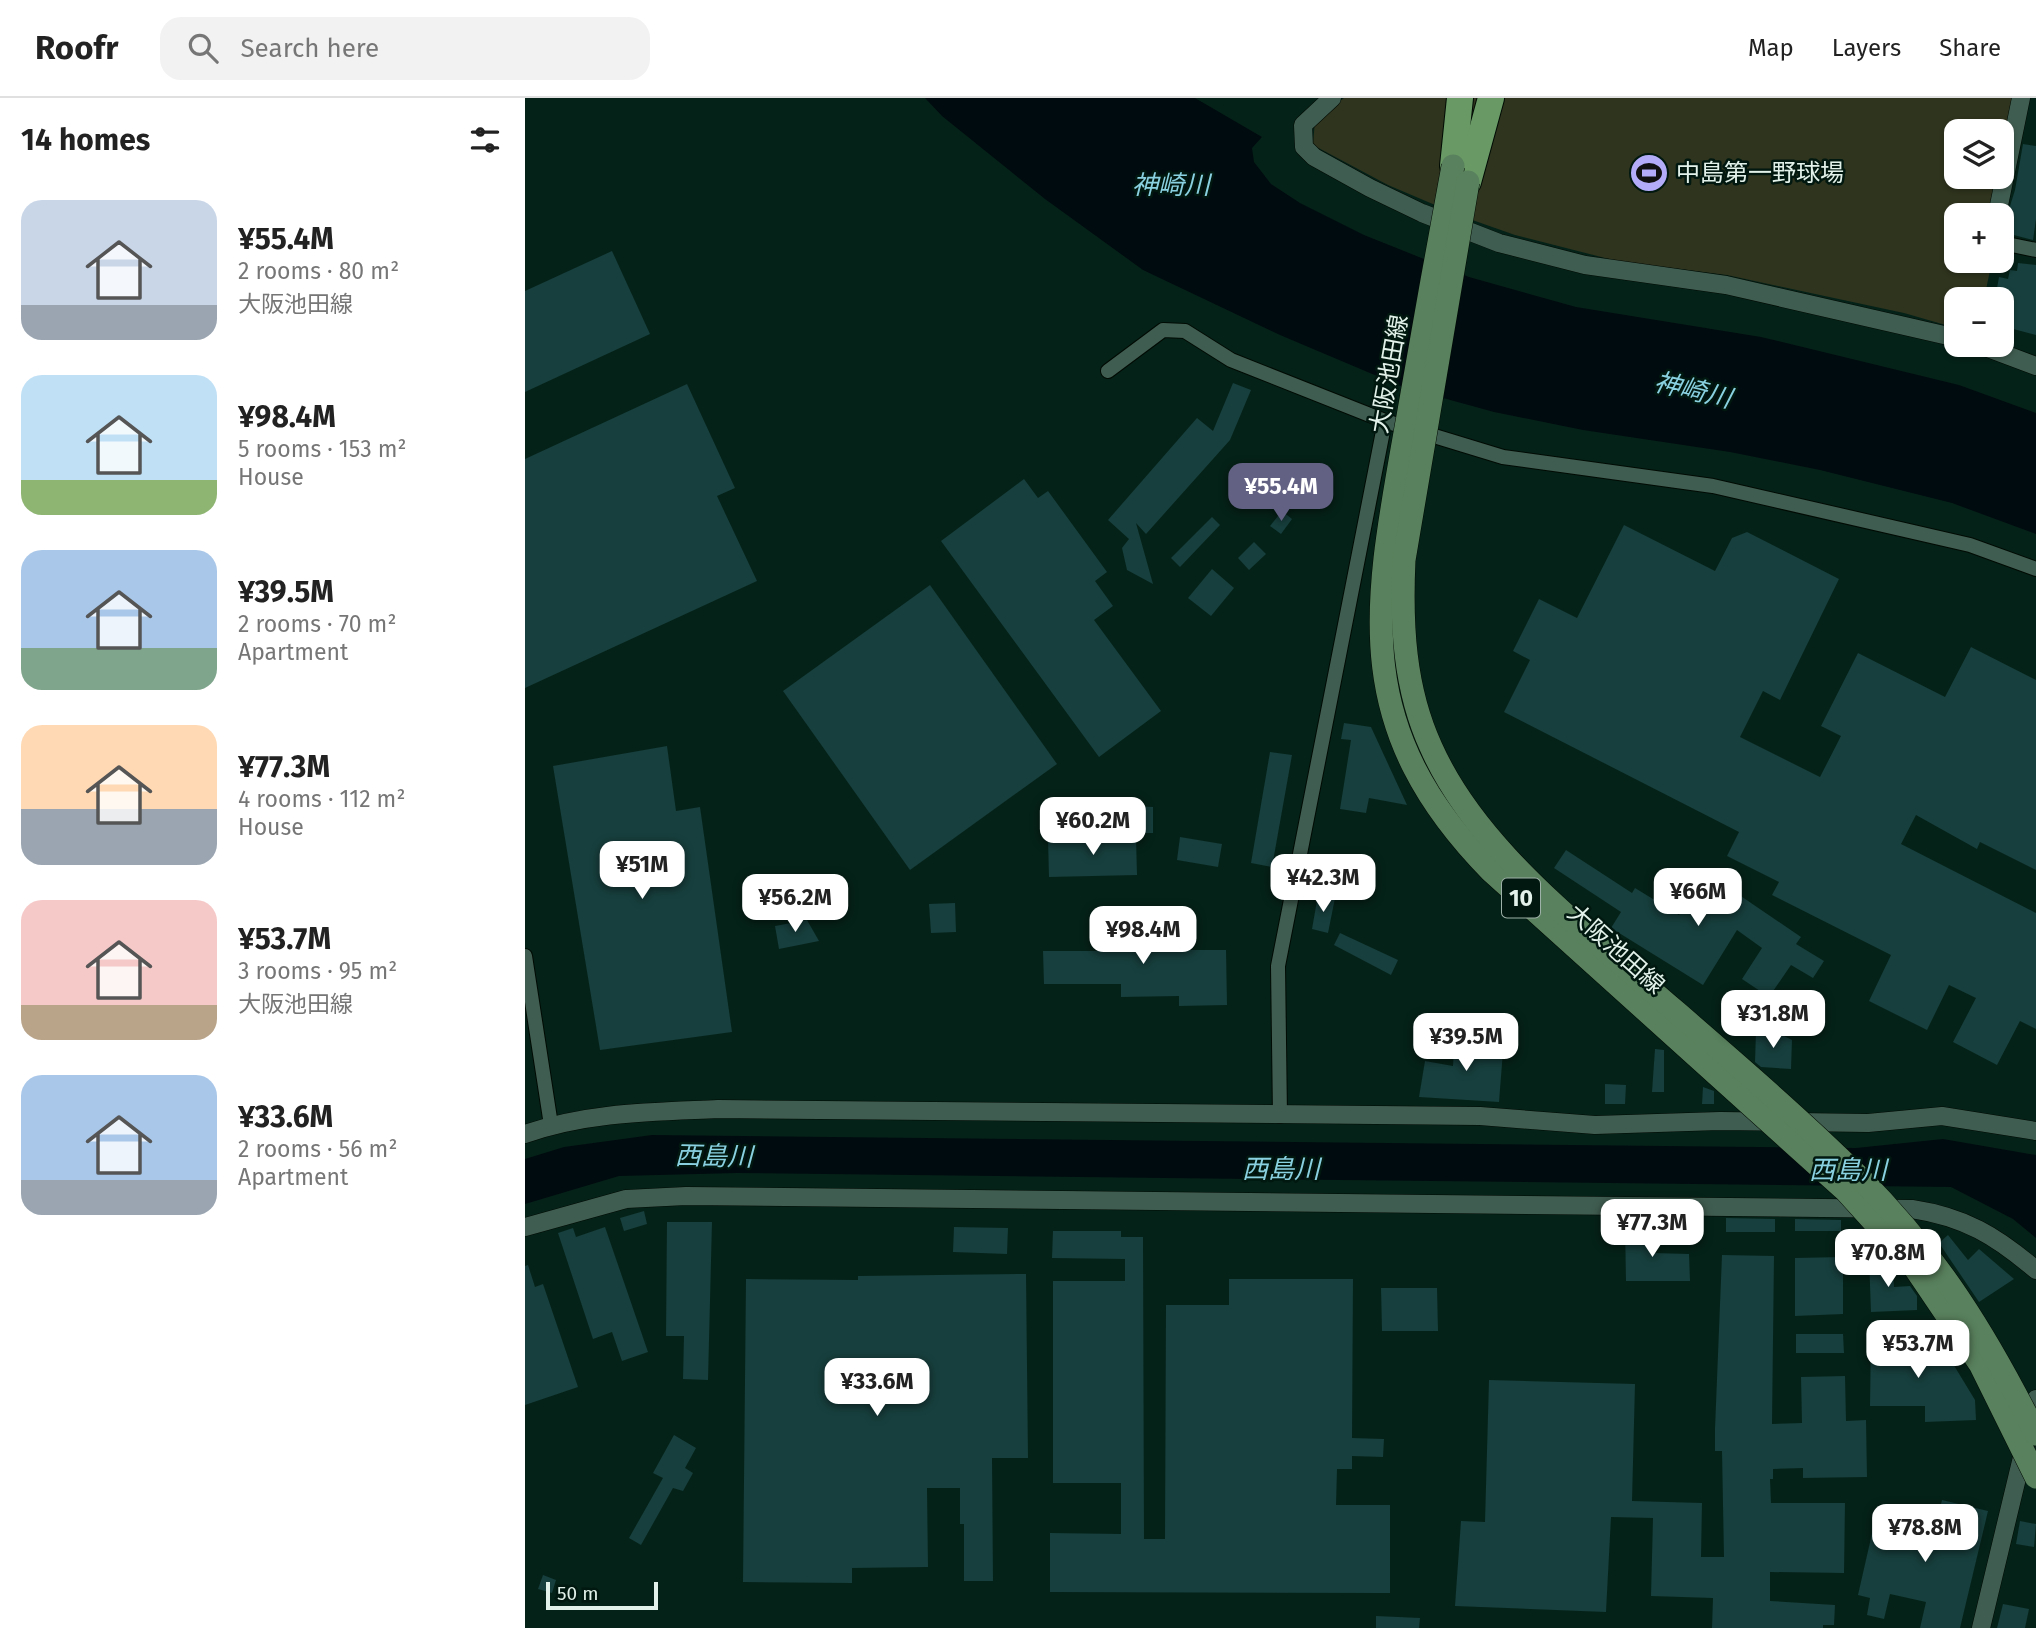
<!DOCTYPE html>
<meta charset="utf-8">
<style>
:root{--surface:#fff;--page:#f2f2f2;--text:#222;--muted:#767676;--line:#e0e0e0;--accent:#636183}
body{margin:0;font-family:"Fira Sans","Noto Sans JP",sans-serif;background:var(--page);color:var(--text);height:100vh;display:flex;flex-direction:column;font-size:26px;white-space:nowrap}
*{box-sizing:border-box;margin:0}
p{font-size:23px;color:var(--muted)}
.icon{flex:none;width:38px;height:38px;fill:none;stroke:currentColor;stroke-width:2;stroke-linecap:round;stroke-linejoin:round}
.map{position:relative;flex:1;overflow:hidden}
.details{display:flex;flex-direction:column;background:var(--surface);width:525px}
.details>*{flex:none}
.controls{position:absolute;left:1419px;top:21px;display:grid;gap:14px}
.controls a{display:grid;place-items:center;width:70px;height:70px;border-radius:14px;background:var(--surface);box-shadow:0 2px 5px #0004;font-size:35px}
.scale{position:absolute;left:21px;bottom:18px;width:112px;box-sizing:border-box;padding-left:7px;border:4px solid #e2f2ea;border-top:0;font-size:19px;line-height:24px;white-space:nowrap;color:#e2f2ea;-webkit-text-stroke:5px #00180f;paint-order:stroke}
.price{position:absolute;translate:-50% -60px;padding:0 16px;border-radius:14px;background:#fff;color:#222;font-size:23px;line-height:46px;filter:drop-shadow(0 2px 4px #0008)}
.price::after{content:'';position:absolute;left:50%;top:42px;width:21px;height:16px;margin-left:-10px;background:inherit;clip-path:polygon(0 0,100% 0,50% 100%)}
.price.on{background:var(--accent);color:#fff}
ul{padding:0;list-style:none}
li{display:flex;align-items:center;gap:21px;height:175px;padding:0 21px}
li span{display:grid;place-items:center;flex:none;width:196px;height:140px;border-radius:21px;color:#555}
li>.icon{margin-inline-start:auto}
span .icon{width:84px;height:84px;fill:#fffc;stroke-width:1}
li b{font-size:30px}
h2{display:flex;justify-content:space-between;align-items:center;height:84px;padding:0 21px;font-size:30px}
header{display:flex;align-items:center;gap:42px;box-sizing:border-box;height:98px;padding:0 35px;background:var(--surface);border-bottom:2px solid var(--line)}
header strong{font-size:33px}
nav{display:flex;gap:38px;margin-inline-start:auto;font-size:24px}
.search{width:490px;height:63px;background:var(--page);display:flex;align-items:center;gap:18px;box-sizing:border-box;padding:0 24px;border-radius:21px;color:var(--muted);font-size:26px}
main{display:flex;flex:1;min-height:0}
.map>svg:first-child{display:block}
.green{fill:#2f341e}
.water{fill:#000b0f}
.building{fill:#173f3d}
.lines{fill:none;stroke-linecap:round;stroke-linejoin:round}
.minor-casing{stroke:#000b04;stroke-width:16}
.tertiary-casing{stroke:#000b04;stroke-width:19}
.motorway-casing{stroke:#000b04;stroke-width:28}
.minor{stroke:#405d51;stroke-width:14}
.tertiary{stroke:#405d51;stroke-width:18}
.motorway{stroke:#699965;stroke-width:26}
.primary-bridge-casing{stroke:#000b04;stroke-width:24;stroke-linecap:butt}
.primary-bridge{stroke:#59815d;stroke-width:23}
.labels{text-anchor:middle;stroke-width:5;stroke-linejoin:round;paint-order:stroke}
.shield{fill:#00180f;stroke:#9eb1a8;stroke-width:2}
.shield-label{font-size:23px;font-weight:bold;fill:#e2f2ea}
.poi-label{font-size:24px;fill:#e2f2ea;stroke:#00180f;text-anchor:start}
.street-label{font-size:24px;fill:#e2f2ea;stroke:#00180f}
.water-label{font-size:26px;font-style:italic;fill:#89d0e1;stroke:#00180f}
</style>
<header>
<strong>Roofr</strong>
<div class="search"><svg class="icon" aria-label="search" viewBox="0 0 24 24"><circle cx="10" cy="10" r="6"/><path d="M15 15l6 6"/></svg>Search here</div>
<nav><a>Map</a><a>Layers</a><a>Share</a></nav>
</header>
<main>
<section class="details">
<h2>14 homes<svg class="icon" aria-label="filters" viewBox="0 0 24 24"><path d="M4 7h16M4 17h16"/><circle cx="9" cy="7" r="2"/><circle cx="15" cy="17" r="2"/></svg></h2>
<ul>
<li><span style="background:linear-gradient(#c9d6e8 75%,#9aa5b1 0)"><svg class="icon" aria-label="home" viewBox="0 0 24 24"><path d="M3 11l9-7 9 7M6 9v11h12V9"/></svg></span><div><b>¥55.4M</b><p>2 rooms · 80 m²</p><p>大阪池田線</p></div></li>
<li><span style="background:linear-gradient(#bfe0f5 75%,#8fb573 0)"><svg class="icon" aria-label="home" viewBox="0 0 24 24"><path d="M3 11l9-7 9 7M6 9v11h12V9"/></svg></span><div><b>¥98.4M</b><p>5 rooms · 153 m²</p><p>House</p></div></li>
<li><span style="background:linear-gradient(#a9c7e8 70%,#7fa58c 0)"><svg class="icon" aria-label="home" viewBox="0 0 24 24"><path d="M3 11l9-7 9 7M6 9v11h12V9"/></svg></span><div><b>¥39.5M</b><p>2 rooms · 70 m²</p><p>Apartment</p></div></li>
<li><span style="background:linear-gradient(#ffd9b3 60%,#9aa5b1 0)"><svg class="icon" aria-label="home" viewBox="0 0 24 24"><path d="M3 11l9-7 9 7M6 9v11h12V9"/></svg></span><div><b>¥77.3M</b><p>4 rooms · 112 m²</p><p>House</p></div></li>
<li><span style="background:linear-gradient(#f6c9c9 75%,#b9a48a 0)"><svg class="icon" aria-label="home" viewBox="0 0 24 24"><path d="M3 11l9-7 9 7M6 9v11h12V9"/></svg></span><div><b>¥53.7M</b><p>3 rooms · 95 m²</p><p>大阪池田線</p></div></li>
<li><span style="background:linear-gradient(#a9c7e8 75%,#9aa5b1 0)"><svg class="icon" aria-label="home" viewBox="0 0 24 24"><path d="M3 11l9-7 9 7M6 9v11h12V9"/></svg></span><div><b>¥33.6M</b><p>2 rooms · 56 m²</p><p>Apartment</p></div></li>
</ul>
</section>
<div class="map">
<svg width="1511" height="1530" viewBox="0 0 1511 1530">
<rect width="100%" height="100%" fill="#052218"/>
<path class="green" d="M819,0H1489L1477,59V33H1432V79H1473L1465,117H1432V163H1467L1459,201H1432L1431,230L1379,215L1202,177L1092,163L990,137L936,118L863,87L788,47L790,22Z"/>
<g class="water">
<path d="M400,0H670L737,39L727,50L729,64L746,86L775,105L839,137L944,179L1051,209L1236,239L1434,287L1511,315V436L1427,405L1295,372L1205,354L1058,332L969,314L878,289L755,237L618,172L520,101L417,18Z"/>
<path d="M127,1037L1331,1050L1418,1041L1511,1057V1140L1488,1121L1426,1089L212,1075L94,1078L0,1106V1061L39,1049Z"/>
</g>
<g class="building">
<path d="M1498,46L1511,48V121L1508,142L1477,134L1490,92Z"/>
<path d="M87,153L125,236L0,294V193Z"/>
<path d="M1493,165L1511,167V237L1477,228V201H1470L1474,179L1483,181L1485,172L1492,173Z"/>
<path d="M708,285L726,292L705,342L621,436L611,425L628,486L602,472L597,450L604,441L583,422L672,320L688,333Z"/>
<path d="M162,286L210,390L192,398L232,483L0,590V361Z"/>
<path d="M499,381L513,400L523,393L582,474L570,483L588,508L569,522L636,613L574,659L416,443Z"/>
<path d="M757,413L767,421L756,436L745,428Z"/>
<path d="M687,419L695,427L655,469L646,460Z"/>
<path d="M1099,427L1190,473L1207,440L1222,434L1314,481L1255,602L1238,593L1215,639L1295,679L1316,638L1296,628L1333,555L1420,599L1446,549L1511,582V772L1455,744L1452,751L1391,717L1376,746L1511,815V931L1495,923L1472,967L1428,944L1451,900L1424,887L1402,932L1344,903L1366,857L1247,797L1254,784L1202,758L1214,734L979,614L1005,562L988,553L1014,501L1052,520Z"/>
<path d="M729,444L741,456L724,472L713,460Z"/>
<path d="M687,471L709,490L686,518L663,500Z"/>
<path d="M405,487L532,666L385,772L258,593Z"/>
<path d="M819,625L846,629L882,707L844,700L841,715L815,711L826,642L816,641Z"/>
<path d="M142,648L151,713L175,709L207,934L75,952L28,668Z"/>
<path d="M745,654L767,657L747,769L726,765Z"/>
<path d="M564,700L573,713L547,733L537,720Z"/>
<path d="M608,708L628,709V735H608Z"/>
<path d="M611,739L612,777L524,779L523,741Z"/>
<path d="M655,739L697,746L693,769L652,762Z"/>
<path d="M1041,752L1107,795L1110,790L1154,817L1182,775L1276,839L1271,846L1299,863L1288,880L1266,867L1244,899L1217,881L1237,850L1212,832L1178,887L1086,830L1096,814L1029,770Z"/>
<path d="M793,797L810,800L803,835L787,831Z"/>
<path d="M430,805L431,834L406,835L404,806Z"/>
<path d="M580,817H627V852H701L702,907L654,908V898L596,899V886H519L518,853H580Z"/>
<path d="M282,822L294,843L254,851L250,828Z"/>
<path d="M815,835L873,862L866,877L809,847Z"/>
<path d="M1231,932L1249,933L1267,942L1266,971L1236,969L1230,964Z"/>
<path d="M930,937L963,939L962,952L978,953L974,1004L894,999L900,963L928,968Z"/>
<path d="M1130,951L1139,952V994H1127Z"/>
<path d="M1080,986L1101,987L1100,1006H1080Z"/>
<path d="M1178,989L1189,993V1006H1177Z"/>
<path d="M119,1113L122,1126L99,1133L95,1120Z"/>
<path d="M1201,1120L1250,1121V1134H1201Z"/>
<path d="M1270,1121L1316,1122V1133H1270Z"/>
<path d="M142,1124H187L183,1282L158,1281L159,1238H141Z"/>
<path d="M1100,1128H1128V1155L1164,1156L1165,1183H1101Z"/>
<path d="M80,1129L123,1254L97,1263L87,1234L68,1241L33,1135L48,1130L51,1139Z"/>
<path d="M429,1129L483,1130L482,1156L428,1154Z"/>
<path d="M528,1133H596V1139H618L619,1441H640L641,1207H704V1181H828L827,1340L859,1341L858,1359L827,1358V1371H812L811,1407H865V1495L525,1494V1435L596,1436V1385H528V1183H600V1161L527,1160Z"/>
<path d="M1423,1137L1443,1162L1454,1151L1489,1181L1454,1204L1414,1145Z"/>
<path d="M1197,1157L1249,1158L1247,1326L1277,1325L1276,1279L1320,1278L1321,1323L1341,1322L1342,1379L1278,1380V1370L1248,1371V1381H1245L1246,1405H1320L1319,1475L1245,1474V1503L1310,1507L1309,1527H1298V1530H1187L1188,1500L1126,1498L1128,1420L1086,1419L1081,1514L930,1508L936,1423L960,1424L964,1282L1110,1286L1107,1403L1177,1405L1176,1459H1199L1197,1353H1190V1331Z"/>
<path d="M1318,1159V1216L1270,1218V1160Z"/>
<path d="M1362,1159L1368,1165L1369,1189L1385,1188L1392,1198V1212L1346,1214L1344,1160Z"/>
<path d="M3,1167L10,1189L18,1186L53,1289L0,1307V1168Z"/>
<path d="M501,1176L503,1360H467L468,1483H439V1426H435V1390H402L403,1469L327,1470V1485L218,1484L221,1181L333,1182V1178Z"/>
<path d="M856,1190H912L913,1233H857Z"/>
<path d="M1271,1236H1318L1319,1255H1271Z"/>
<path d="M1346,1237H1386V1252L1419,1251L1450,1302L1451,1322L1400,1324V1308H1345Z"/>
<path d="M149,1337L171,1350L160,1370L168,1375L158,1393L148,1390L116,1447L104,1440L138,1380L128,1375Z"/>
<path d="M1417,1402L1463,1413L1435,1530H1395L1401,1504L1365,1496L1359,1521L1342,1517L1345,1500L1333,1497L1351,1418L1410,1430Z"/>
<path d="M1495,1423L1511,1426L1509,1449L1491,1446Z"/>
<path d="M18,1477L31,1482L27,1495L13,1491Z"/>
<path d="M1478,1506L1504,1511L1500,1530H1472Z"/>
<path d="M851,1518L895,1520L894,1530H851Z"/>
</g>
<g class="lines">
<defs>
<g id="minor">
<path d="M1477,145L1511,152"/>
<path d="M583,273L638,232L660,233L706,262L860,323L978,359L1188,388L1445,447L1511,471"/>
<path d="M0,858L26,1027"/>
<path d="M755,1018L753,868L860,323"/>
</g>
<g id="tertiary">
<path d="M807,0L778,27L779,49L789,59L845,90L897,115L974,145L1060,167L1201,187L1432,240"/>
<path d="M1472,117L1496,0"/>
<path d="M1455,247L1511,268"/>
<path d="M0,1036C63,1014 127,1014 193,1011L955,1018L1070,1027L1195,1023L1343,1025L1417,1018L1511,1033"/>
<path d="M0,1129L101,1101L161,1098L1387,1111C1440,1119 1471,1138 1511,1172"/>
<path d="M1456,1530L1511,1301"/>
</g>
<g id="motorway">
<path d="M928,68L935,0"/>
<path d="M943,84L966,0"/>
</g>
</defs>
<use href="#minor" class="minor-casing"/>
<use href="#tertiary" class="tertiary-casing"/>
<use href="#motorway" class="motorway-casing"/>
<use href="#minor" class="minor"/>
<use href="#tertiary" class="tertiary"/>
<use href="#motorway" class="motorway"/>
<defs>
<g id="primary-bridge">
<path d="M928,68C912,153 897,239 882,324C849,508 823,627 966,773L1321,1093L1388,1167L1455,1266L1511,1379"/>
<path d="M943,84L879,462C876,526 879,590 906,649C945,737 1026,804 1096,866C1176,936 1259,1005 1334,1079C1413,1158 1462,1238 1511,1336"/>
</g>
</defs>
<use href="#primary-bridge" class="primary-bridge-casing"/>
<use href="#primary-bridge" class="primary-bridge"/>
</g>
<defs>
<symbol id="stadium-disc" viewBox="-11 -11 22 22"><circle r="9.5" fill="#b3adf9" stroke="#00180f"/><path d="M0-5a6.5 5 0 1 0 0 10a6.5 5 0 1 0 0-10ZM-3.5-1.8h7v3.6h-7Z" fill="#111"/></symbol>
</defs>
<g fill-rule="evenodd">
<use href="#stadium-disc" x="1102" y="53" width="44" height="44"/>
</g>
<g class="labels">
<rect class="shield" x="977" y="780.5" width="38" height="39" rx="5"/>
<g class="shield-label">
<text x="996" y="808">10</text>
</g>
<g class="poi-label">
<text x="1151" y="83">中島第一野球場</text>
</g>
<g class="street-label">
<text transform="translate(864 276) rotate(-80)" y="8">大阪池田線</text>
<text transform="translate(1091 851) rotate(42)" y="8">大阪池田線</text>
</g>
<g class="water-label">
<text x="646" y="96">神崎川</text>
<text transform="translate(1168 292) rotate(13)" y="9">神崎川</text>
<text transform="translate(189 1058) rotate(1)" y="9">西島川</text>
<text x="756" y="1080">西島川</text>
<text x="1323" y="1081">西島川</text>
</g>
</g>
</svg>
<div class="controls">
<a><svg class="icon" aria-label="layers" viewBox="0 0 24 24"><path d="M12 4l9 5-9 5-9-5zM3 14l9 5 9-5"/></svg></a>
<a>+</a>
<a>−</a>
</div>
<div class="scale">50 m</div>
<b class="price on" style="left:756px;top:425px">¥55.4M</b>
<b class="price" style="left:568px;top:759px">¥60.2M</b>
<b class="price" style="left:117px;top:803px">¥51M</b>
<b class="price" style="left:798px;top:816px">¥42.3M</b>
<b class="price" style="left:1173px;top:830px">¥66M</b>
<b class="price" style="left:270px;top:836px">¥56.2M</b>
<b class="price" style="left:618px;top:868px">¥98.4M</b>
<b class="price" style="left:1248px;top:952px">¥31.8M</b>
<b class="price" style="left:941px;top:975px">¥39.5M</b>
<b class="price" style="left:1127px;top:1161px">¥77.3M</b>
<b class="price" style="left:1363px;top:1191px">¥70.8M</b>
<b class="price" style="left:1393px;top:1282px">¥53.7M</b>
<b class="price" style="left:352px;top:1320px">¥33.6M</b>
<b class="price" style="left:1400px;top:1466px">¥78.8M</b>
</div>
</main>
